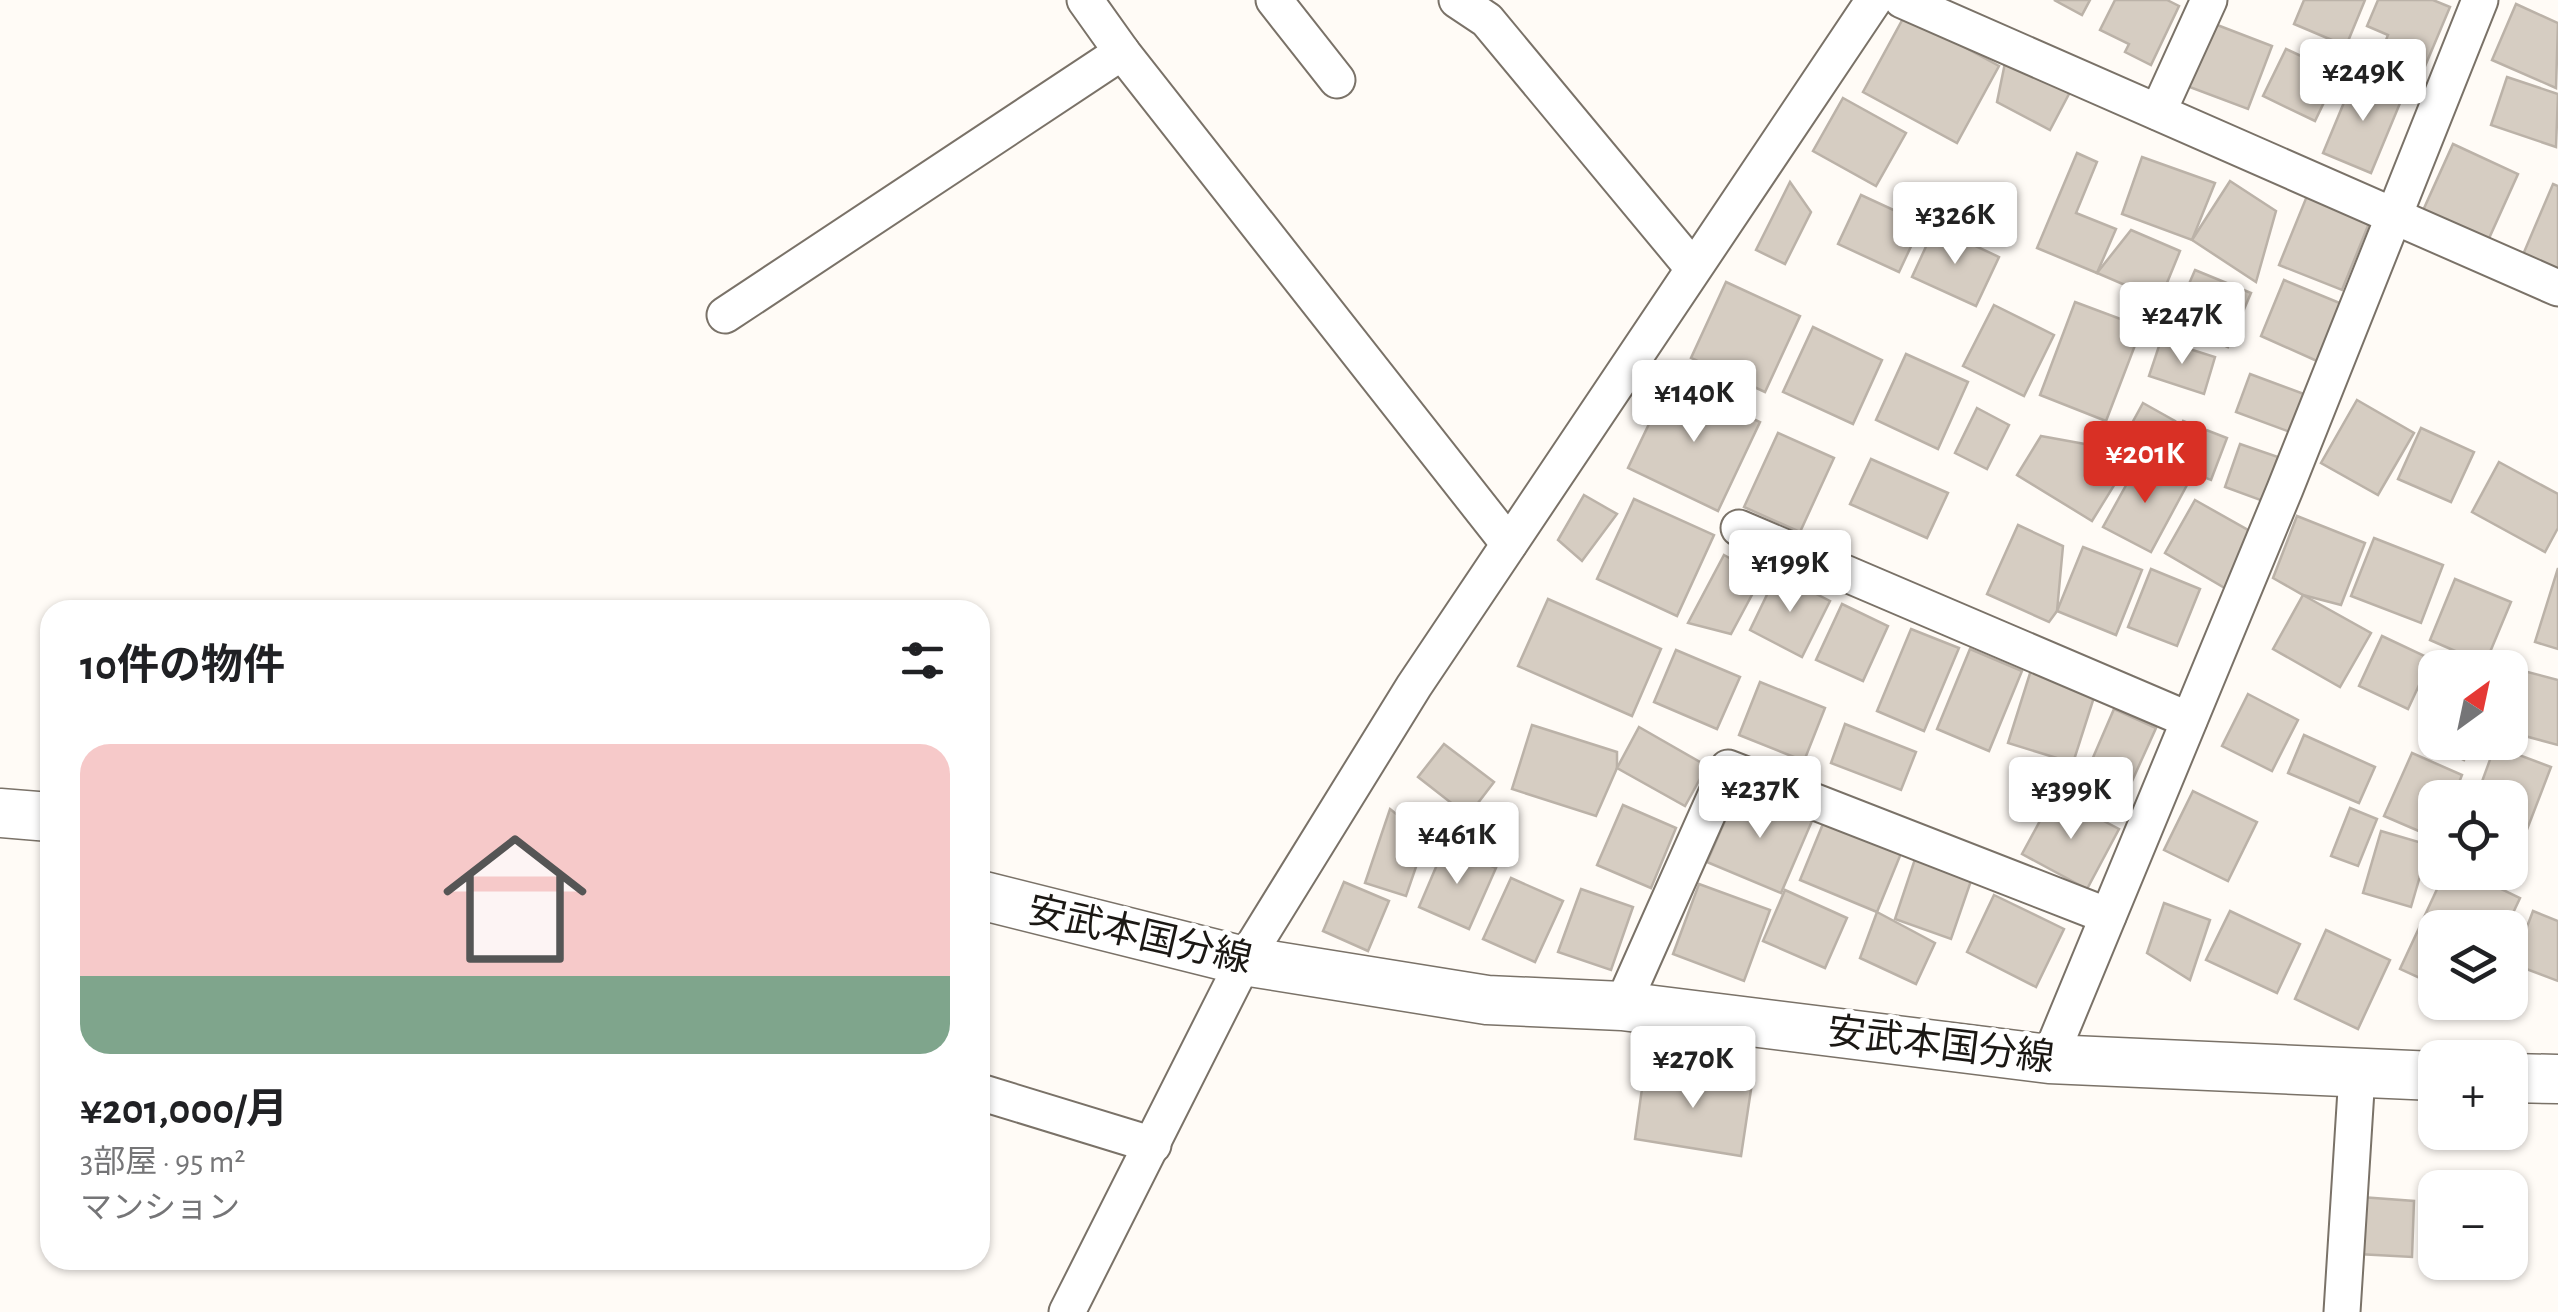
<!DOCTYPE html>
<html lang="ja">
<meta charset="utf-8">
<style>
:root{--surface:#fff;--page:#f2f2f2;--text:#202124;--muted:#757577;--line:#e0e0e0;--accent:#d93025}
body{margin:0;font-family:"Alegreya Sans","Noto Sans JP",sans-serif;background:var(--page);color:var(--text);height:100vh;display:flex;flex-direction:column;font-size:38px;white-space:nowrap}
*{box-sizing:border-box;margin:0}
p{font-size:32px;color:var(--muted)}
.icon{flex:none;width:55px;height:55px;fill:none;stroke:currentColor;stroke-width:2;stroke-linecap:round;stroke-linejoin:round}
.map{position:relative;flex:1;overflow:hidden}
.details{position:absolute;left:40px;top:600px;width:950px;height:670px;display:flex;flex-direction:column;background:var(--surface);border-radius:30px;box-shadow:0 2px 8px #0004}
.details>*{flex:none}
.needle{width:65px;rotate:33deg}
.fabs{position:absolute;left:2418px;top:650px;display:grid;gap:20px}
.fabs a{display:grid;place-items:center;width:110px;height:110px;border-radius:20px;background:var(--surface);box-shadow:0 2px 8px #0004;font-size:50px}
.price{position:absolute;translate:-50% -85px;padding:0 22px;border-radius:10px;background:#fff;color:#222;font-size:32px;line-height:65px;filter:drop-shadow(0 2px 5px #0008)}
.price::after{content:'';position:absolute;left:50%;top:60px;width:30px;height:22px;margin-left:-15px;background:inherit;clip-path:polygon(0 0,100% 0,50% 100%)}
.price.on{background:var(--accent);color:#fff}
ul{padding:0;list-style:none}
li{display:grid;align-content:center;gap:20px;height:530px;padding:0 40px}
li+li{border-top:2px solid var(--line)}
li span{display:grid;place-items:center;height:310px;border-radius:30px;color:#555}
li>.icon{margin-inline-start:auto}
span .icon{width:180px;height:180px;fill:#fffc;stroke-width:1}
li b{font-size:42px}
h2{display:flex;justify-content:space-between;align-items:center;height:120px;padding:0 40px;font-size:42px}
.map>svg:first-child{display:block}
.building{fill:#d6cdc2;stroke:#bbb2a8;stroke-width:2.5}
.lines{fill:none;stroke-linecap:round;stroke-linejoin:round}
.minor-casing{stroke:#7a7268;stroke-width:39}
.secondary-casing{stroke:#7a7268;stroke-width:51}
.minor{stroke:#fff;stroke-width:35}
.secondary{stroke:#fff;stroke-width:48}
.labels{text-anchor:middle;stroke-width:10;stroke-linejoin:round;paint-order:stroke}
.street-label{font-size:38px;fill:#1b1814;stroke:#fff}
</style>
<div class="map">
<svg width="2558" height="1312" viewBox="0 0 2558 1312">
<rect width="100%" height="100%" fill="#fffbf6"/>
<g class="building">
<path d="M2054,0H2090L2082,15Z"/>
<path d="M2115,0H2167L2179,6L2151,65L2125,52L2129,44L2100,30Z"/>
<path d="M2304,0H2365L2346,46L2294,24Z"/>
<path d="M2378,0H2433L2450,7L2415,90L2373,72L2388,35L2367,26Z"/>
<path d="M2516,4L2558,23L2556,88L2492,60Z"/>
<path d="M1905,15L1999,66L1957,143L1863,92Z"/>
<path d="M2212,23L2272,46L2248,109L2187,86Z"/>
<path d="M2286,49L2338,73L2315,121L2263,96Z"/>
<path d="M2006,58L2070,92L2050,130L1997,102Z"/>
<path d="M2355,76L2403,96L2371,173L2323,153Z"/>
<path d="M2507,77L2558,94L2556,147L2491,125Z"/>
<path d="M1843,98L1906,133L1876,186L1813,151Z"/>
<path d="M2453,144L2518,174L2486,245L2421,215Z"/>
<path d="M2077,153L2097,162L2076,213L2116,229L2097,273L2037,248Z"/>
<path d="M2142,157L2215,183L2192,240L2122,214Z"/>
<path d="M2230,181L2276,211L2256,282L2192,240Z"/>
<path d="M1790,182L1811,212L1785,264L1756,250Z"/>
<path d="M2553,184L2558,186V272L2522,257Z"/>
<path d="M2309,191L2372,216L2342,290L2279,265Z"/>
<path d="M1861,195L1922,223L1899,272L1838,244Z"/>
<path d="M1935,227L1999,257L1976,306L1912,277Z"/>
<path d="M2131,230L2180,251L2160,300L2097,273Z"/>
<path d="M2195,270L2251,293L2228,347L2172,323Z"/>
<path d="M2284,280L2342,304L2317,361L2261,336Z"/>
<path d="M1726,282L1800,316L1765,392L1691,358Z"/>
<path d="M2075,302L2142,327L2106,421L2040,395Z"/>
<path d="M1994,305L2054,335L2024,396L1963,366Z"/>
<path d="M1813,327L1882,360L1853,424L1783,392Z"/>
<path d="M2161,340L2215,357L2204,394L2149,376Z"/>
<path d="M1906,354L1968,382L1938,449L1876,420Z"/>
<path d="M2250,374L2304,394L2290,432L2236,412Z"/>
<path d="M1670,380L1760,422L1718,511L1628,468Z"/>
<path d="M2357,400L2414,433L2378,495L2321,463Z"/>
<path d="M2143,403L2175,421L2157,454L2125,436Z"/>
<path d="M1977,408L2009,425L1987,469L1955,453Z"/>
<path d="M2183,421L2227,438L2211,480L2167,463Z"/>
<path d="M2421,428L2474,452L2451,502L2398,479Z"/>
<path d="M1778,433L1834,458L1800,532L1744,507Z"/>
<path d="M2041,436L2134,453L2092,521L2017,475Z"/>
<path d="M2240,444L2278,457L2263,501L2225,487Z"/>
<path d="M1871,459L1948,493L1927,538L1850,504Z"/>
<path d="M2140,460L2187,485L2151,552L2103,527Z"/>
<path d="M2499,462L2558,494V528L2545,552L2472,512Z"/>
<path d="M1584,495L1617,514L1582,561L1558,540Z"/>
<path d="M1634,499L1714,535L1677,616L1597,579Z"/>
<path d="M2195,500L2248,530L2235,594L2165,553Z"/>
<path d="M2297,516L2365,543L2341,605L2303,595L2273,578Z"/>
<path d="M2018,525L2063,546L2057,611L2049,622L1987,594Z"/>
<path d="M2374,538L2443,565L2421,623L2351,596Z"/>
<path d="M2083,547L2142,570L2116,635L2057,611Z"/>
<path d="M1724,555L1762,576L1731,634L1688,623Z"/>
<path d="M2558,568V649L2535,642Z"/>
<path d="M2151,569L2200,589L2177,646L2128,627Z"/>
<path d="M1777,574L1830,601L1802,657L1750,630Z"/>
<path d="M2455,579L2511,602L2485,664L2430,640Z"/>
<path d="M2303,595L2371,633L2340,687L2273,649Z"/>
<path d="M1548,599L1661,649L1632,716L1518,666Z"/>
<path d="M1842,604L1888,626L1863,681L1816,660Z"/>
<path d="M1911,629L1959,648L1924,731L1877,711Z"/>
<path d="M2382,636L2431,659L2408,709L2359,686Z"/>
<path d="M1970,649L2022,671L1989,751L1937,729Z"/>
<path d="M1676,650L1740,677L1717,729L1654,702Z"/>
<path d="M2435,669V705L2421,697Z"/>
<path d="M2031,670L2096,691L2073,763L2008,743Z"/>
<path d="M2520,670L2558,680V745L2510,732V707Z"/>
<path d="M1760,682L1825,708L1804,761L1739,735Z"/>
<path d="M2248,694L2298,720L2272,771L2222,746Z"/>
<path d="M2114,709L2156,728L2123,801L2082,783Z"/>
<path d="M1845,724L1916,752L1901,790L1831,763Z"/>
<path d="M1532,725L1617,752V768L1596,816L1512,789Z"/>
<path d="M1639,727L1707,766L1685,806L1617,768Z"/>
<path d="M2304,735L2375,767L2359,803L2288,773Z"/>
<path d="M2445,742H2473L2464,760L2442,749Z"/>
<path d="M1444,744L1494,782L1468,816L1418,777Z"/>
<path d="M2495,746L2551,767L2523,840L2510,835V798H2476Z"/>
<path d="M2412,753L2462,775L2453,798H2435V838L2384,816Z"/>
<path d="M1739,789L1812,821L1781,893L1707,862Z"/>
<path d="M2193,791L2257,822L2228,881L2164,850Z"/>
<path d="M2054,795L2119,829L2087,889L2022,854Z"/>
<path d="M1623,805L1676,828L1651,888L1597,865Z"/>
<path d="M2350,808L2377,819L2358,866L2331,856Z"/>
<path d="M1390,809L1426,838L1406,896L1365,883Z"/>
<path d="M1825,819L1902,851L1877,912L1800,880Z"/>
<path d="M2381,831L2429,845L2411,907L2363,893Z"/>
<path d="M1445,846L1496,868L1469,929L1419,907Z"/>
<path d="M1915,859L1972,878L1951,939L1895,919Z"/>
<path d="M2445,872H2466L2520,898L2506,928H2435V985L2400,969Z"/>
<path d="M1511,878L1563,901L1535,962L1483,939Z"/>
<path d="M1344,882L1389,901L1368,951L1323,931Z"/>
<path d="M1699,884L1770,910L1744,981L1673,954Z"/>
<path d="M1581,889L1633,907L1611,970L1558,952Z"/>
<path d="M1785,890L1847,918L1825,968L1763,941Z"/>
<path d="M1994,895L2064,929L2036,987L1967,952Z"/>
<path d="M2164,903L2210,920L2190,980L2147,953Z"/>
<path d="M2230,911L2300,944L2277,993L2206,960Z"/>
<path d="M2533,911L2558,921V981L2513,964Z"/>
<path d="M1877,912L1935,943L1916,984L1860,958Z"/>
<path d="M2326,930L2390,960L2358,1029L2295,999Z"/>
<path d="M1645,1067L1752,1083L1741,1156L1635,1139Z"/>
<path d="M2361,1197L2414,1201L2412,1257L2358,1254Z"/>
</g>
<g class="lines">
<defs>
<g id="minor">
<path d="M1085,0L1122,52L1509,544"/>
<path d="M1274,0L1337,80"/>
<path d="M1457,0L1487,20L1693,268"/>
<path d="M1902,0L2558,288"/>
<path d="M2158,112L2209,0"/>
<path d="M725,315L1122,52"/>
<path d="M1739,528L2189,720"/>
<path d="M1622,1006L1728,768L2108,916"/>
<path d="M2049,1059L2285,489L2480,0"/>
<path d="M980,1092L1153,1145"/>
<path d="M1067,1312L1244,961L1414,686L1874,0"/>
<path d="M2342,1312L2357,1074"/>
</g>
<g id="secondary">
<path d="M0,813L50,817"/>
<path d="M980,895L1244,961L1487,1000L1622,1006L2049,1059L2435,1076"/>
<path d="M2510,1078L2558,1079"/>
</g>
</defs>
<use href="#minor" class="minor-casing"/>
<use href="#secondary" class="secondary-casing"/>
<use href="#minor" class="minor"/>
<use href="#secondary" class="secondary"/>
</g>
<g class="labels">
<g class="street-label">
<text transform="translate(1140 934) rotate(13)" y="13">安武本国分線</text>
<text transform="translate(1941 1044) rotate(7)" y="13">安武本国分線</text>
</g>
</g>
</svg>
<div class="fabs">
<a><svg class="needle" viewBox="-14 -14 28 28"><path d="M0-13l5 13h-10z" fill="#e53935"/><path d="M0 13l5-13h-10z" fill="#757577"/></svg></a>
<a><svg class="icon" aria-label="locate" viewBox="0 0 24 24"><circle cx="12" cy="12" r="6"/><path d="M12 2v4M12 18v4M2 12h4M18 12h4"/></svg></a>
<a><svg class="icon" aria-label="layers" viewBox="0 0 24 24"><path d="M12 4l9 5-9 5-9-5zM3 14l9 5 9-5"/></svg></a>
<a>+</a>
<a>−</a>
</div>
<b class="price" style="left:2363px;top:124px">¥249K</b>
<b class="price" style="left:1955px;top:267px">¥326K</b>
<b class="price" style="left:2182px;top:367px">¥247K</b>
<b class="price" style="left:1694px;top:445px">¥140K</b>
<b class="price on" style="left:2145px;top:506px">¥201K</b>
<b class="price" style="left:1790px;top:615px">¥199K</b>
<b class="price" style="left:1760px;top:841px">¥237K</b>
<b class="price" style="left:2071px;top:842px">¥399K</b>
<b class="price" style="left:1457px;top:887px">¥461K</b>
<b class="price" style="left:1693px;top:1111px">¥270K</b>
<section class="details">
<h2>10件の物件<svg class="icon" aria-label="filters" viewBox="0 0 24 24"><path d="M4 7h16M4 17h16"/><circle cx="9" cy="7" r="2"/><circle cx="15" cy="17" r="2"/></svg></h2>
<ul>
<li><span style="background:linear-gradient(#f6c9c9 75%,#7fa58c 0)"><svg class="icon" aria-label="home" viewBox="0 0 24 24"><path d="M3 11l9-7 9 7M6 9v11h12V9"/></svg></span><div><b>¥201,000/月</b><p>3部屋 · 95 m²</p><p>マンション</p></div></li>
</ul>
</section>
</div>
